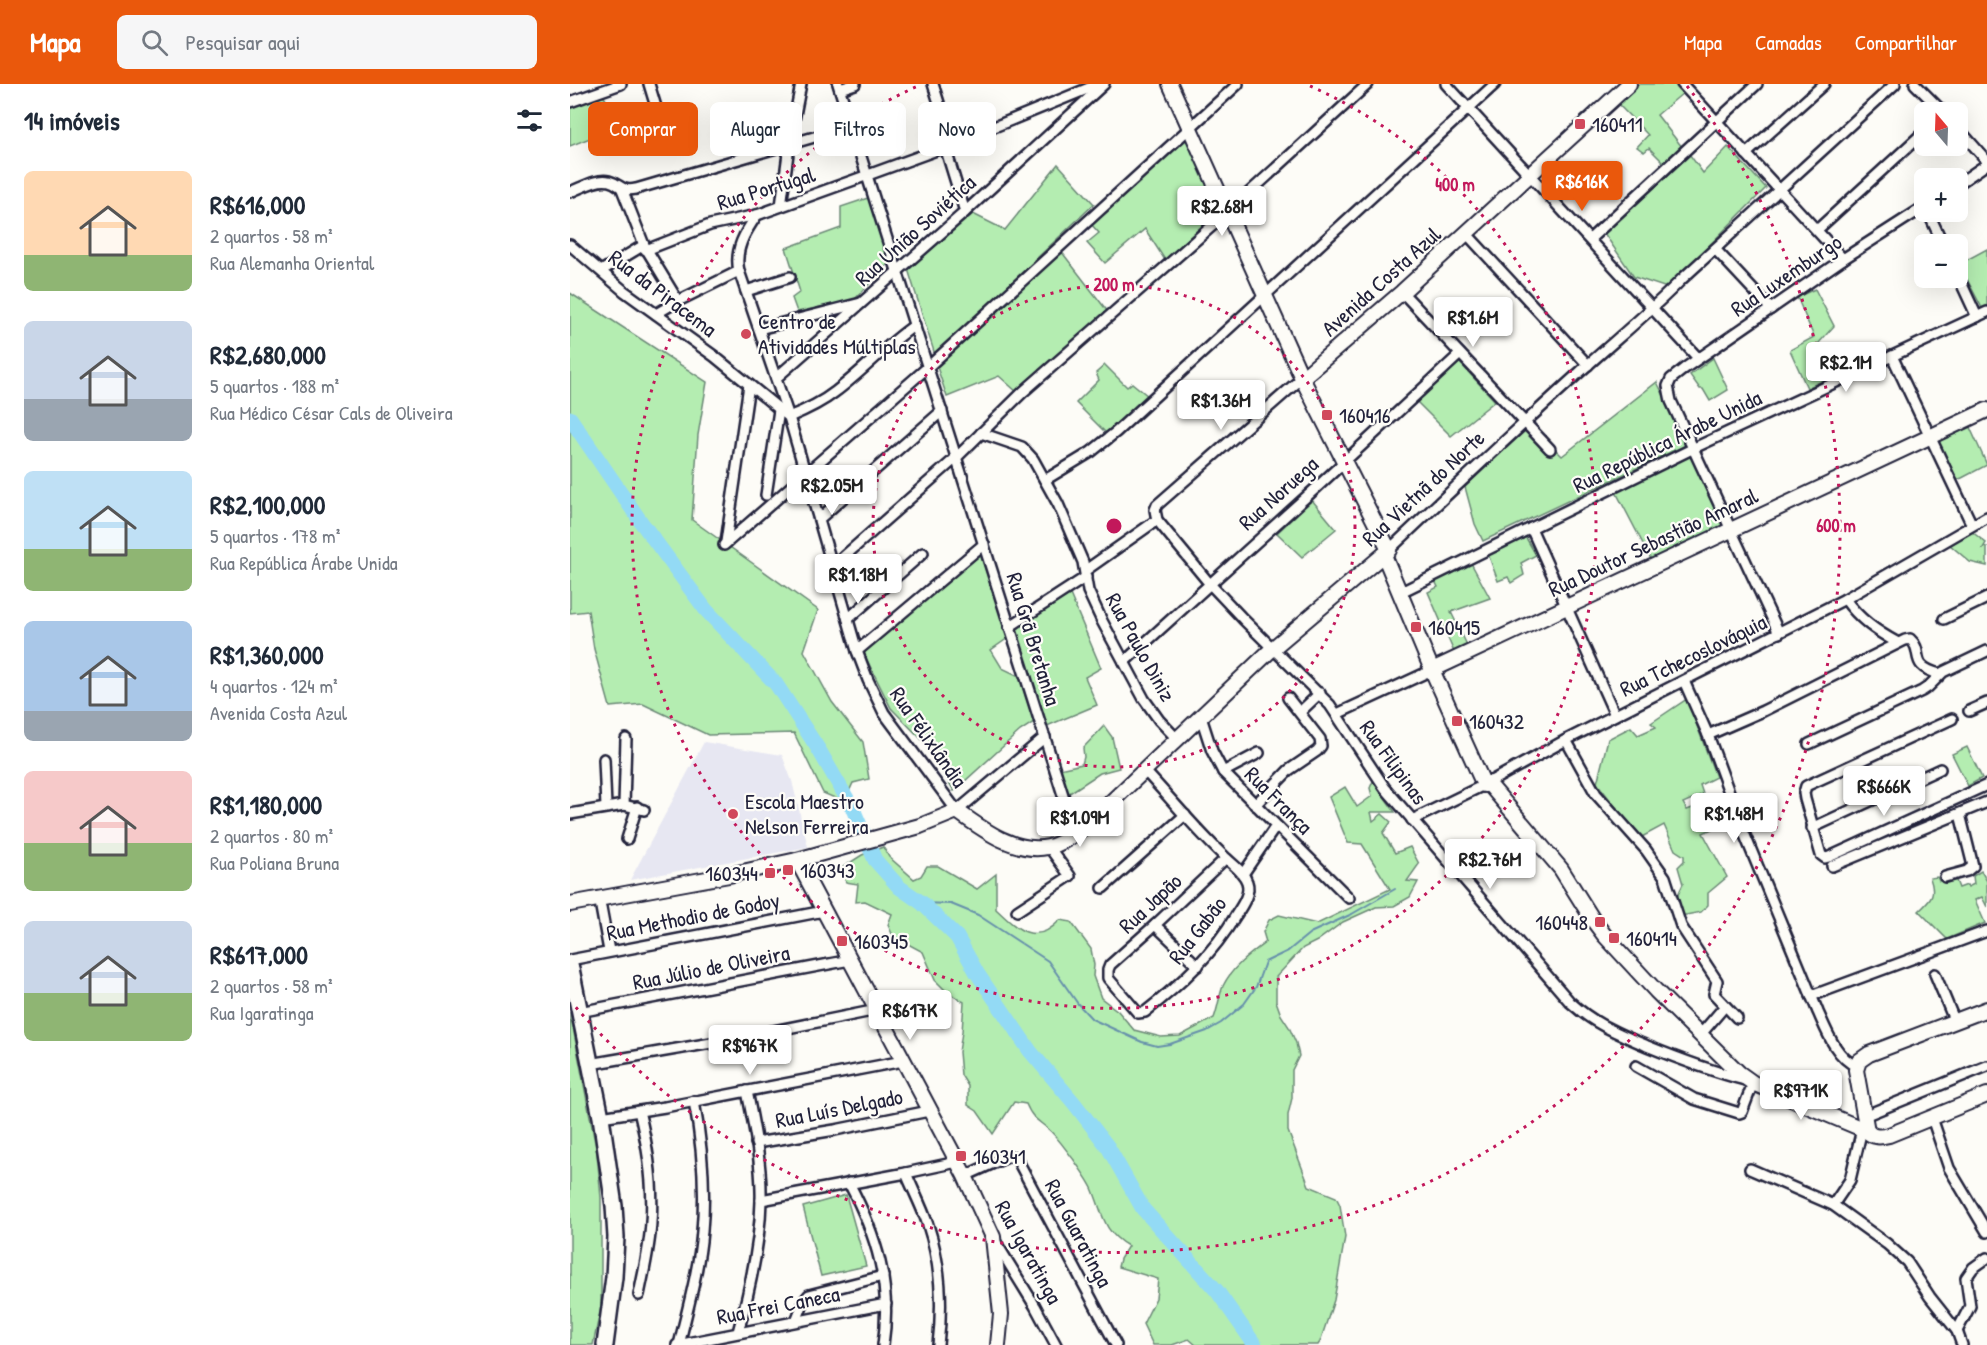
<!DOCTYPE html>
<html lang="pt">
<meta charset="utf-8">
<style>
:root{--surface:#fff;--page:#f6f6f7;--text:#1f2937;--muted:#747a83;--accent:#ea580c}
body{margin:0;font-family:"Patrick Hand",sans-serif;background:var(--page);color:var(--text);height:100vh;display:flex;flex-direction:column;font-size:22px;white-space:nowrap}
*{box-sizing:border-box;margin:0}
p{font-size:20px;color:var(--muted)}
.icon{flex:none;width:33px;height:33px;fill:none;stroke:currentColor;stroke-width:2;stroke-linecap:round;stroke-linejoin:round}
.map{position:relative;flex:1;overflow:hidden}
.details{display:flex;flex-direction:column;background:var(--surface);width:570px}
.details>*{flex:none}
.guide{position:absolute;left:18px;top:18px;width:570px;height:54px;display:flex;gap:12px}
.needle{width:39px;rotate:341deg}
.controls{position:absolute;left:1344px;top:18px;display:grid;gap:12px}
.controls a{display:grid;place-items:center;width:54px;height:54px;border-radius:9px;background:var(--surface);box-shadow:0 6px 24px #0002;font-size:30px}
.price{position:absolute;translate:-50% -51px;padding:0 14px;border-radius:6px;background:#fff;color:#222;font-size:20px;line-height:39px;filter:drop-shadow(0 2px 3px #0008)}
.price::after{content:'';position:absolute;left:50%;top:36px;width:18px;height:14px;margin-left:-9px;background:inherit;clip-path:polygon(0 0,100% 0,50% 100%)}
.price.current{background:var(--accent);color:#fff}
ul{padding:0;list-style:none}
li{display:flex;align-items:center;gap:18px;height:150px;padding:0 24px}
li span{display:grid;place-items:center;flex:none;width:168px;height:120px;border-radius:9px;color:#555}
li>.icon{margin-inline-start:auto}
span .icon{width:72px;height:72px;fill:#fffc;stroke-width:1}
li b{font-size:26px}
h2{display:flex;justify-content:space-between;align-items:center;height:72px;padding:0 24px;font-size:26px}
.chip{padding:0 21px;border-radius:9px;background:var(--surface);box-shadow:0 6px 24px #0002;font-size:21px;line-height:54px}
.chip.current{background:var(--accent);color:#fff}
header{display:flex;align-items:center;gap:36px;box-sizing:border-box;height:84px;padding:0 30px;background:var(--accent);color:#fff}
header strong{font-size:28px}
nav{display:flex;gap:33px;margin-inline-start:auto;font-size:21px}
.search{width:420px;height:54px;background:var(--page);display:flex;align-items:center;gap:15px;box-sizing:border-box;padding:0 21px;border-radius:9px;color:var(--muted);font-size:22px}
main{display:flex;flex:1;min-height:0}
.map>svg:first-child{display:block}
.built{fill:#e7e7f2}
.green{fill:#b4edb1;stroke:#6b8876;stroke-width:1.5}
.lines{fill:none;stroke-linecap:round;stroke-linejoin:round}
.stream{stroke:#6690ab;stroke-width:2}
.river{stroke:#93daf5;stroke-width:15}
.street-casing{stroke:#22223b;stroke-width:14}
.secondary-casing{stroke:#22223b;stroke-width:18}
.primary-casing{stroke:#22223b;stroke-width:20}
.street{stroke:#fdfcf7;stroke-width:9}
.secondary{stroke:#fdfcf7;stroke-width:14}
.primary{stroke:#fdfcf7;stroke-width:15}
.ring{fill:none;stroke:#c2185b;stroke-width:3;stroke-dasharray:3 6}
.poi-dot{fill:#d1495b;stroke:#fdfcf7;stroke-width:2}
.labels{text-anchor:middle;stroke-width:4.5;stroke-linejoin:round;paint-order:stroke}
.poi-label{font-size:22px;fill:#22223b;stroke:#fdfcf7;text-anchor:start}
.street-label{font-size:22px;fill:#22223b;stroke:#fdfcf7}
.centre{fill:#c2185b;stroke:#fdfcf7;stroke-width:3}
.ring-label{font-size:18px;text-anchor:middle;font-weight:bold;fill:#c2185b;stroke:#fdfcf7;stroke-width:4.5;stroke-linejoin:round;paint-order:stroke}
</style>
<header>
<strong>Mapa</strong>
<div class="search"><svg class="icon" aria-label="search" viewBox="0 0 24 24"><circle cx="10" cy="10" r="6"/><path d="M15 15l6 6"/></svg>Pesquisar aqui</div>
<nav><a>Mapa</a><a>Camadas</a><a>Compartilhar</a></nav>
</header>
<main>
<section class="details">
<h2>14 imóveis<svg class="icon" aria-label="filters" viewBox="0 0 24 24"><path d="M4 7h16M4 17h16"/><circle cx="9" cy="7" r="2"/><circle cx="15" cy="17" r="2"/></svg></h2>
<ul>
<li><span style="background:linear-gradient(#ffd9b3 70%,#8fb573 0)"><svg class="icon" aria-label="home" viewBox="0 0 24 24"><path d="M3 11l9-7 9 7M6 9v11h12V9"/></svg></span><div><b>R$616,000</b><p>2 quartos · 58 m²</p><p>Rua Alemanha Oriental</p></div></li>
<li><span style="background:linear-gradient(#c9d6e8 65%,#9aa5b1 0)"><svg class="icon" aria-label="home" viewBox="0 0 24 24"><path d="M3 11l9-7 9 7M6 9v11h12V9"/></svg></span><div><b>R$2,680,000</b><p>5 quartos · 188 m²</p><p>Rua Médico César Cals de Oliveira</p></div></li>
<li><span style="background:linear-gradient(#bfe0f5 65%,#8fb573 0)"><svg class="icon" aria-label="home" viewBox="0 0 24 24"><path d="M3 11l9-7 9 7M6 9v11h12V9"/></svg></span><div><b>R$2,100,000</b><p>5 quartos · 178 m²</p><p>Rua República Árabe Unida</p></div></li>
<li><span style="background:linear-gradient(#a9c7e8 75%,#9aa5b1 0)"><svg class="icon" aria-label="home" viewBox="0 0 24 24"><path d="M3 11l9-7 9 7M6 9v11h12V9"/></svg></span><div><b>R$1,360,000</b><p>4 quartos · 124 m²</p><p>Avenida Costa Azul</p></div></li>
<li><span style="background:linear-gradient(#f6c9c9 60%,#8fb573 0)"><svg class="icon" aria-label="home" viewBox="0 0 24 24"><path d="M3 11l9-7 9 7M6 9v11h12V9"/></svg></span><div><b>R$1,180,000</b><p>2 quartos · 80 m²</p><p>Rua Poliana Bruna</p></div></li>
<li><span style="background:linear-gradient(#c9d6e8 60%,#8fb573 0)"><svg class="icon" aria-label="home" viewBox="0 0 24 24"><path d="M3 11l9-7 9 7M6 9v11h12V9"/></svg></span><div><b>R$617,000</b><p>2 quartos · 58 m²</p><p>Rua Igaratinga</p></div></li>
</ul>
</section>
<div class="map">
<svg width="1417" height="1261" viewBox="0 0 1417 1261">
<rect width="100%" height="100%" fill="#fdfcf7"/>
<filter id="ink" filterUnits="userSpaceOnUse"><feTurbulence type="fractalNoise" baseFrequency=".0167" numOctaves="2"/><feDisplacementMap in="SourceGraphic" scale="12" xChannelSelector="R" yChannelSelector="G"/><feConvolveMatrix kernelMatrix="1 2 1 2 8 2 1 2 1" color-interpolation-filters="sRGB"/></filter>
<g filter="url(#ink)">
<path class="built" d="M134,658L212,671L222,697L238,763L60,796Z"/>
<g class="green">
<path d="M1063,0H1105L1113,9L1087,31L1112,63L1094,79L1079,64L1074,68L1067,63L1078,51L1045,17Z"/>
<path d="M32,10L53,41L0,62V22Z"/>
<path d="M617,53L651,124L595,176L575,145L535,179L517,159L529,149L521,140Z"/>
<path d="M1158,63L1196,104L1097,204L1064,193L1034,149L1120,71L1133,89Z"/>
<path d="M488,80L524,120L365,271L338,185L403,130L435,146Z"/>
<path d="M298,114L320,178L284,216L227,228L222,214L230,208L216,164L271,144V123Z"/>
<path d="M1417,165V222L1412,224L1389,180Z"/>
<path d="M491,167L538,228L447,308L429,292L377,313L366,280Z"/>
<path d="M1245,205L1264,242L1248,260L1265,291L1237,304L1220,266L1244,253L1227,213Z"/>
<path d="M0,209L137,298L128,351L122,436L248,526L234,567L262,618L293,658L299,695L283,699L278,710L287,722L304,765L286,723L253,709L224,649L138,651L73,620L40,623L24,565L18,527L0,529Z"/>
<path d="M1143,274L1158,306L1140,317L1133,305H1130L1120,291Z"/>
<path d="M889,278L925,317L881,352L846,317Z"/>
<path d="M535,281L557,303L562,299L578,312L537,350L506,319L529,296L526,289Z"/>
<path d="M1087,298L1118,360L913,457L905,440L895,403L961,341L992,372Z"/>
<path d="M1398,339L1417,381L1392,394L1386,396L1365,355Z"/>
<path d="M1120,371L1155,440L1082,477L1046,408Z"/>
<path d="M742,416L766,445L732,473L707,449Z"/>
<path d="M1401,447L1416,459L1413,464L1417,463V482L1400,478L1379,460Z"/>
<path d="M955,452L966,471L951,479L954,491L941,499L938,493L928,497L918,470Z"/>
<path d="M410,469L438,554L421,566L432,584L449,592L464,638L450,647L384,707L358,662L321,624L293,568Z"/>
<path d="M901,479L920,514L881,528L898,563L884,568L858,508L868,503L865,497Z"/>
<path d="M499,508L531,584L515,593L527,621L477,642L445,545Z"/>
<path d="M1117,615L1146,693L1130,701L1133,710L1113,719L1117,726L1128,722L1144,744L1133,749L1157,793L1138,809V821L1131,828L1111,832L1106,815L1113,800L1108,783L1114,777V772L1105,766L1094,741L1070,754L1027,699L1038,655L1061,643L1068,651L1086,643L1081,639Z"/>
<path d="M534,642L542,653L549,684L530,689L498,710L489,685L512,680L514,673L513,664Z"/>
<path d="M1397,663L1412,694L1398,702L1382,670Z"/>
<path d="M803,697L825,728H801L803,737L812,730L821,738L813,749L825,769L840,763L849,780L837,797L848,798L840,813L824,822L806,823L773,838L747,857L733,864L706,893V917L711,931L719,943L726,959L729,972L722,986V1014L718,1031V1047L739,1102L766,1113L770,1121L775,1153L764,1216L750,1258L748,1261H626L619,1255L602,1261H583L573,1240L586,1214L588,1195L548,1183L550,1175L558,1162C532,1147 533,1129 522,1104C517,1094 510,1085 504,1076C496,1066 487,1052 477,1044C466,1035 462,1034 456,1020L444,1018L423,1050L407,1027L398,1021V1002L391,991L389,968L392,948L394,918L378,909L365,896L353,868L323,852L318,841L322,830L295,817L286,818L288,800L276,798L270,785L292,771L313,763L319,773L344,795L351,792L357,782H368L407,805L426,790V825C447,845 465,863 490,836L501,838L521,865L524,881L523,892L531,914L548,927L564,946L591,953L610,952L644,934C648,924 649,912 653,902C662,883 680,870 696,858L693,848L699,836L709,831L747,840L820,805L792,760L778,759L759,713L775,703L787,723L802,712L800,704Z"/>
<path d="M1411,787L1417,797V823L1412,813L1405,816L1415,839L1377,855L1349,827C1362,815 1366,811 1360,794L1367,793L1369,797L1385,794L1389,804L1397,801L1398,803L1404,800L1403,792Z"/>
<path d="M0,928L27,1069L31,1114V1223L23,1261H0Z"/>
<path d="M276,1111L296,1182L251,1192L233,1123Z"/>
</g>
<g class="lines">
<path class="stream" d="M352,819L381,820L408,831L478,877L508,920L522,935L572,958L587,962L600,960L637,947L651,939L674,920L686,903L695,878L718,867L740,849L782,830L825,805"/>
<path class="river" d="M0,334L71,438L136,526L206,600L249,666L283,725L305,776L329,803L352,819L387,853L407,889L460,967L504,1019L538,1063L573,1125L647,1207L685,1261"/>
<defs>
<g id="street">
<path d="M79,0L90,36"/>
<path d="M268,0L505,749"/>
<path d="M363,0L382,60"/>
<path d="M876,0L1128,274"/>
<path d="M1112,0L1273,175"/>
<path d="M1345,0L1373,28"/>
<path d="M270,5L285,0"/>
<path d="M0,18L51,0"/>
<path d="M1388,44L1417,77"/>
<path d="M48,50L116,28"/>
<path d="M375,63L395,128"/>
<path d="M1176,70L1254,0"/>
<path d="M1388,100L1417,80"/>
<path d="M52,105L74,161L108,217"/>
<path d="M0,108C11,104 27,94 39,97C51,100 50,108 66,105L282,42"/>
<path d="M211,122L219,62L231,0"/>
<path d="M1358,128L1373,160"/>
<path d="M187,131C175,148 164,166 169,187L219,333L287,567L298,596L314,629L387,727L475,653"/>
<path d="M1247,146L1354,48"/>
<path d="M896,149L1018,281"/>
<path d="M1020,155L1187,0"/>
<path d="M0,161L54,207L144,272L219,333C236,326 251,319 265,308C293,287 316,261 345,241"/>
<path d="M1145,165L1201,225"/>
<path d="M76,166L140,141L187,131L298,91L375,63L529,0"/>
<path d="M31,187L74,161"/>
<path d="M1388,192L1407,233"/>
<path d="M176,207L220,193"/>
<path d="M832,208L980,365"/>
<path d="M86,230L108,217L169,187"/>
<path d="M189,245L291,219"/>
<path d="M1322,272L1402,441"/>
<path d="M206,294L395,128L534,0"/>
<path d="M732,294L587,421L585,426L587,436L639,499L673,535L760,621L815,704L1000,918C1024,940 1047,949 1077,962C1109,975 1141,987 1175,996"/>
<path d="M411,349L452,363L463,375L488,420L513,478L518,507L532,537L574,615L589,636L607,655"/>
<path d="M475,396L521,368L546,348L925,0"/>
<path d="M196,411L209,326"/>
<path d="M249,435L372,327"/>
<path d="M961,444L1045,631"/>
<path d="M156,458L179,301"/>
<path d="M154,461L358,283L668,0"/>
<path d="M819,466C882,406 946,346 1010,288C1044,257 1080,228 1112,195L1325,0"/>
<path d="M262,483L387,373L453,308L658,128L798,0"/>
<path d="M516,486L587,436"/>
<path d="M829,509L1124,364L1417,228"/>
<path d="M1275,515C1289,535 1306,547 1328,559"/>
<path d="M278,535L353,469"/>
<path d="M1374,535L1417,514"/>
<path d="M439,543L516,493"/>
<path d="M1209,549L1101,317L1098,302L1101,295L1115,284L1273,175L1354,123"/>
<path d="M287,567L414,460"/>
<path d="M554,578L745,405L890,270"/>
<path d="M1114,597L1138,651L1174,749L1248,928C1257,948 1266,973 1286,982"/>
<path d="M1399,627L1417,619"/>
<path d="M730,628L750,609"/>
<path d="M767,630L862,586"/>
<path d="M631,633L642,667L653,688L779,814"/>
<path d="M1382,635L1236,702L1234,709L1235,715L1251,771L1255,774L1259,773L1417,701"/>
<path d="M1138,651L1193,627L1335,556L1340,555C1355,568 1337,582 1370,590"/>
<path d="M996,656L1026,710L1076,766L1095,793L1111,842L1147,897L1144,910L1167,934"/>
<path d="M1239,660L1352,607L1358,603L1373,588L1417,567"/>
<path d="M34,675L36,723"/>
<path d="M575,687C602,716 627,747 656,774C663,781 674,788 677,798C681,809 672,822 666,831C643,870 611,900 575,928L568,929L538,894V886L540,881L585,841L656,774"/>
<path d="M653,688L689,669"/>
<path d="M54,721L56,655"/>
<path d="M685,721L719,686L747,667L751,662L750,655L718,614"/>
<path d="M0,730L54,721L74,726"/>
<path d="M842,736L914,701L996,656L1275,515L1417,433"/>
<path d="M1242,744L1370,685"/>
<path d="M57,755L67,723"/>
<path d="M1262,782L1417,718"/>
<path d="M673,790L706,742"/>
<path d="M1375,793L1397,787L1403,782L1390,730"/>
<path d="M533,804L615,731"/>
<path d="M29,813L39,867"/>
<path d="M447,827L500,792L479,763"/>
<path d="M585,841L628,882"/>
<path d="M0,876L254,827"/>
<path d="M1365,890L1385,938"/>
<path d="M1241,912L1417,847"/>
<path d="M9,928L280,876"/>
<path d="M1131,950L1155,922"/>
<path d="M20,980L159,956L307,926"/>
<path d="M1066,982L1124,1015L1169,1029L1172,1028L1183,999"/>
<path d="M1294,1032L1417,982"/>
<path d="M31,1033L95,1023L333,977"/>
<path d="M1362,1034L1379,1084L1417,1148"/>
<path d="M186,1059L265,1046L359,1027"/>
<path d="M1180,1085L1263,1121L1317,1160L1337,1178L1360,1213L1387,1247L1392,1261"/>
<path d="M336,1089C343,1106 352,1123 358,1141C371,1180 373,1220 368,1261"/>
<path d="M395,1092L437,1073H445L448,1077L546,1261"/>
<path d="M279,1099C307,1152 322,1201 313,1261"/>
<path d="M191,1116L336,1089L387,1078"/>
<path d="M1263,1121L1280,1096L1292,1045"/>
<path d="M425,1157L465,1222L486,1261"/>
<path d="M69,1211C74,1186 80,1162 81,1138C84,1101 78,1063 69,1027"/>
<path d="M226,1237L234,1217L239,1211L313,1192"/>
<path d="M1387,1247L1400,1222L1396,1194L1403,1184L1417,1174"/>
<path d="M168,1248C180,1205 190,1161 191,1117C192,1080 184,1042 177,1007"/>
<path d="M107,1261L316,1220"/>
<path d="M109,1261C118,1223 129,1185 132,1147C136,1104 132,1060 124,1017"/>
</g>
<g id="secondary">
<path d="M732,294L832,208L1059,0"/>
<path d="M814,471L862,586L914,701"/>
<path d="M862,586L1417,326"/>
<path d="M918,699L991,785L1023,836L1035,852L1086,907L1169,989L1183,999L1297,1047C1303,1054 1311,1053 1319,1051L1417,1011"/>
<path d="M227,776L395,1092L423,1153L431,1230L428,1261"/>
<path d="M0,820L159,791L227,776L350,742L387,727C412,745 445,770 478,763C493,760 507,748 519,739L702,565L819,466L732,294L600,0"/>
<path d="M1297,1047L1286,986L1289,977L1299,970L1417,925"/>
</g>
<path id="primary" d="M0,880L31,1033L44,1122L46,1153L44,1193L35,1261"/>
</defs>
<use href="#street" class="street-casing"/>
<use href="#secondary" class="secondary-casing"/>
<use href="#primary" class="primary-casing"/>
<use href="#street" class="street"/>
<use href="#secondary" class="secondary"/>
<use href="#primary" class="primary"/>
</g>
</g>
<g class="ring">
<circle cx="544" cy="442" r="241"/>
<path d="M740 2A482 482 0 1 1 348 2"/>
<path d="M1117 2A722 722 0 0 1 3 920"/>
</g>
<g class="poi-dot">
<rect x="1004" y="34" width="12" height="12" rx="3"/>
<circle cx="176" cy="250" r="6"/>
<rect x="751" y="325" width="12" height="12" rx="3"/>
<rect x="840" y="537" width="12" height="12" rx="3"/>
<rect x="881" y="631" width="12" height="12" rx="3"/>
<circle cx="163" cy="730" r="6"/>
<rect x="212" y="780" width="12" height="12" rx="3"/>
<rect x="194" y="783" width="12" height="12" rx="3"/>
<rect x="1024" y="832" width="12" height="12" rx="3"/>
<rect x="1038" y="848" width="12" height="12" rx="3"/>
<rect x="266" y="851" width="12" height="12" rx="3"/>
<rect x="385" y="1066" width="12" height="12" rx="3"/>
</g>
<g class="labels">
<g class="poi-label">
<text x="1022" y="48">160411</text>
<text x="188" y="245">Centro de<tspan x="188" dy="25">Atividades Múltiplas</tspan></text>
<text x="769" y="339">160416</text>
<text x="858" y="551">160415</text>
<text x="899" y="645">160432</text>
<text x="175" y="725">Escola Maestro<tspan x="175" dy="25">Nelson Ferreira</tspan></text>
<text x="230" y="794">160343</text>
<text x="188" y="797" text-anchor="end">160344</text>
<text x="1018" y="846" text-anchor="end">160448</text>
<text x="1056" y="862">160414</text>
<text x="284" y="865">160345</text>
<text x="403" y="1080">160341</text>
</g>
<g class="street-label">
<text transform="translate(196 104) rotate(-17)" y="8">Rua Portugal</text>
<text transform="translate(345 146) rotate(-42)" y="8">Rua União Soviética</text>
<text transform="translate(1216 191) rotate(-34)" y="8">Rua Luxemburgo</text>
<text transform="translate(811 197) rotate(-42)" y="8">Avenida Costa Azul</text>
<text transform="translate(93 209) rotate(37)" y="8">Rua da Piracema</text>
<text transform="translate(1097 357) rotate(-26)" y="8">Rua República Árabe Unida</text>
<text transform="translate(853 404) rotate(-43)" y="8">Rua Vietnã do Norte</text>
<text transform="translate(708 409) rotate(-42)" y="8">Rua Noruega</text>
<text transform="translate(1083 458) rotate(-25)" y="8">Rua Doutor Sebastião Amaral</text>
<text transform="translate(464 555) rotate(73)" y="8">Rua Grã Bretanha</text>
<text transform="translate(571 563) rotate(61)" y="8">Rua Paulo Diniz</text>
<text transform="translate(1123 571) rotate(-26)" y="8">Rua Tchecoslováquia</text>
<text transform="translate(359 653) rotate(55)" y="8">Rua Félixlândia</text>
<text transform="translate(824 678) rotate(54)" y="8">Rua Filipinas</text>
<text transform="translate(709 716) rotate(45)" y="8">Rua França</text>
<text transform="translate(580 819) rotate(-43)" y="8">Rua Japão</text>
<text transform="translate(123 832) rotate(-11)" y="8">Rua Methodio de Godoy</text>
<text transform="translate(627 846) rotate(-52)" y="8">Rua Gabão</text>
<text transform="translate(141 883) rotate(-11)" y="8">Rua Júlio de Oliveira</text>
<text transform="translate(269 1024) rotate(-11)" y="8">Rua Luís Delgado</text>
<text transform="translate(509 1149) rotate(62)" y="8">Rua Guaratinga</text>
<text transform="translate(459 1168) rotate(61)" y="8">Rua Igaratinga</text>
<text transform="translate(208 1221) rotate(-11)" y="8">Rua Frei Caneca</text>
</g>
</g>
<circle cx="544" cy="442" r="9" class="centre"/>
<g class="ring-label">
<text x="885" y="107">400 m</text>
<text x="544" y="207">200 m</text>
<text x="1266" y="448">600 m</text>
</g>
</svg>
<div class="controls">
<a><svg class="needle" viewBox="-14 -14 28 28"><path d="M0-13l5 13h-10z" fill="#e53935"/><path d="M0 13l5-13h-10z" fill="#747a83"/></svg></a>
<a>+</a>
<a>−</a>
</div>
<b class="price current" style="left:1012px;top:128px">R$616K</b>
<b class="price" style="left:652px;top:153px">R$2.68M</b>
<b class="price" style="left:903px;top:264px">R$1.6M</b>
<b class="price" style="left:1276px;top:309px">R$2.1M</b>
<b class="price" style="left:651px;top:347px">R$1.36M</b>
<b class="price" style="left:262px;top:432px">R$2.05M</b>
<b class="price" style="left:288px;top:521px">R$1.18M</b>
<b class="price" style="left:1314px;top:733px">R$666K</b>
<b class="price" style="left:1164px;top:760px">R$1.48M</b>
<b class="price" style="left:510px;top:764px">R$1.09M</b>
<b class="price" style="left:920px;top:806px">R$2.76M</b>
<b class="price" style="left:340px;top:957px">R$617K</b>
<b class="price" style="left:180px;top:992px">R$967K</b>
<b class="price" style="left:1231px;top:1037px">R$971K</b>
<div class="guide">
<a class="chip current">Comprar</a>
<a class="chip">Alugar</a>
<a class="chip">Filtros</a>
<a class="chip">Novo</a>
</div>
</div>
</main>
